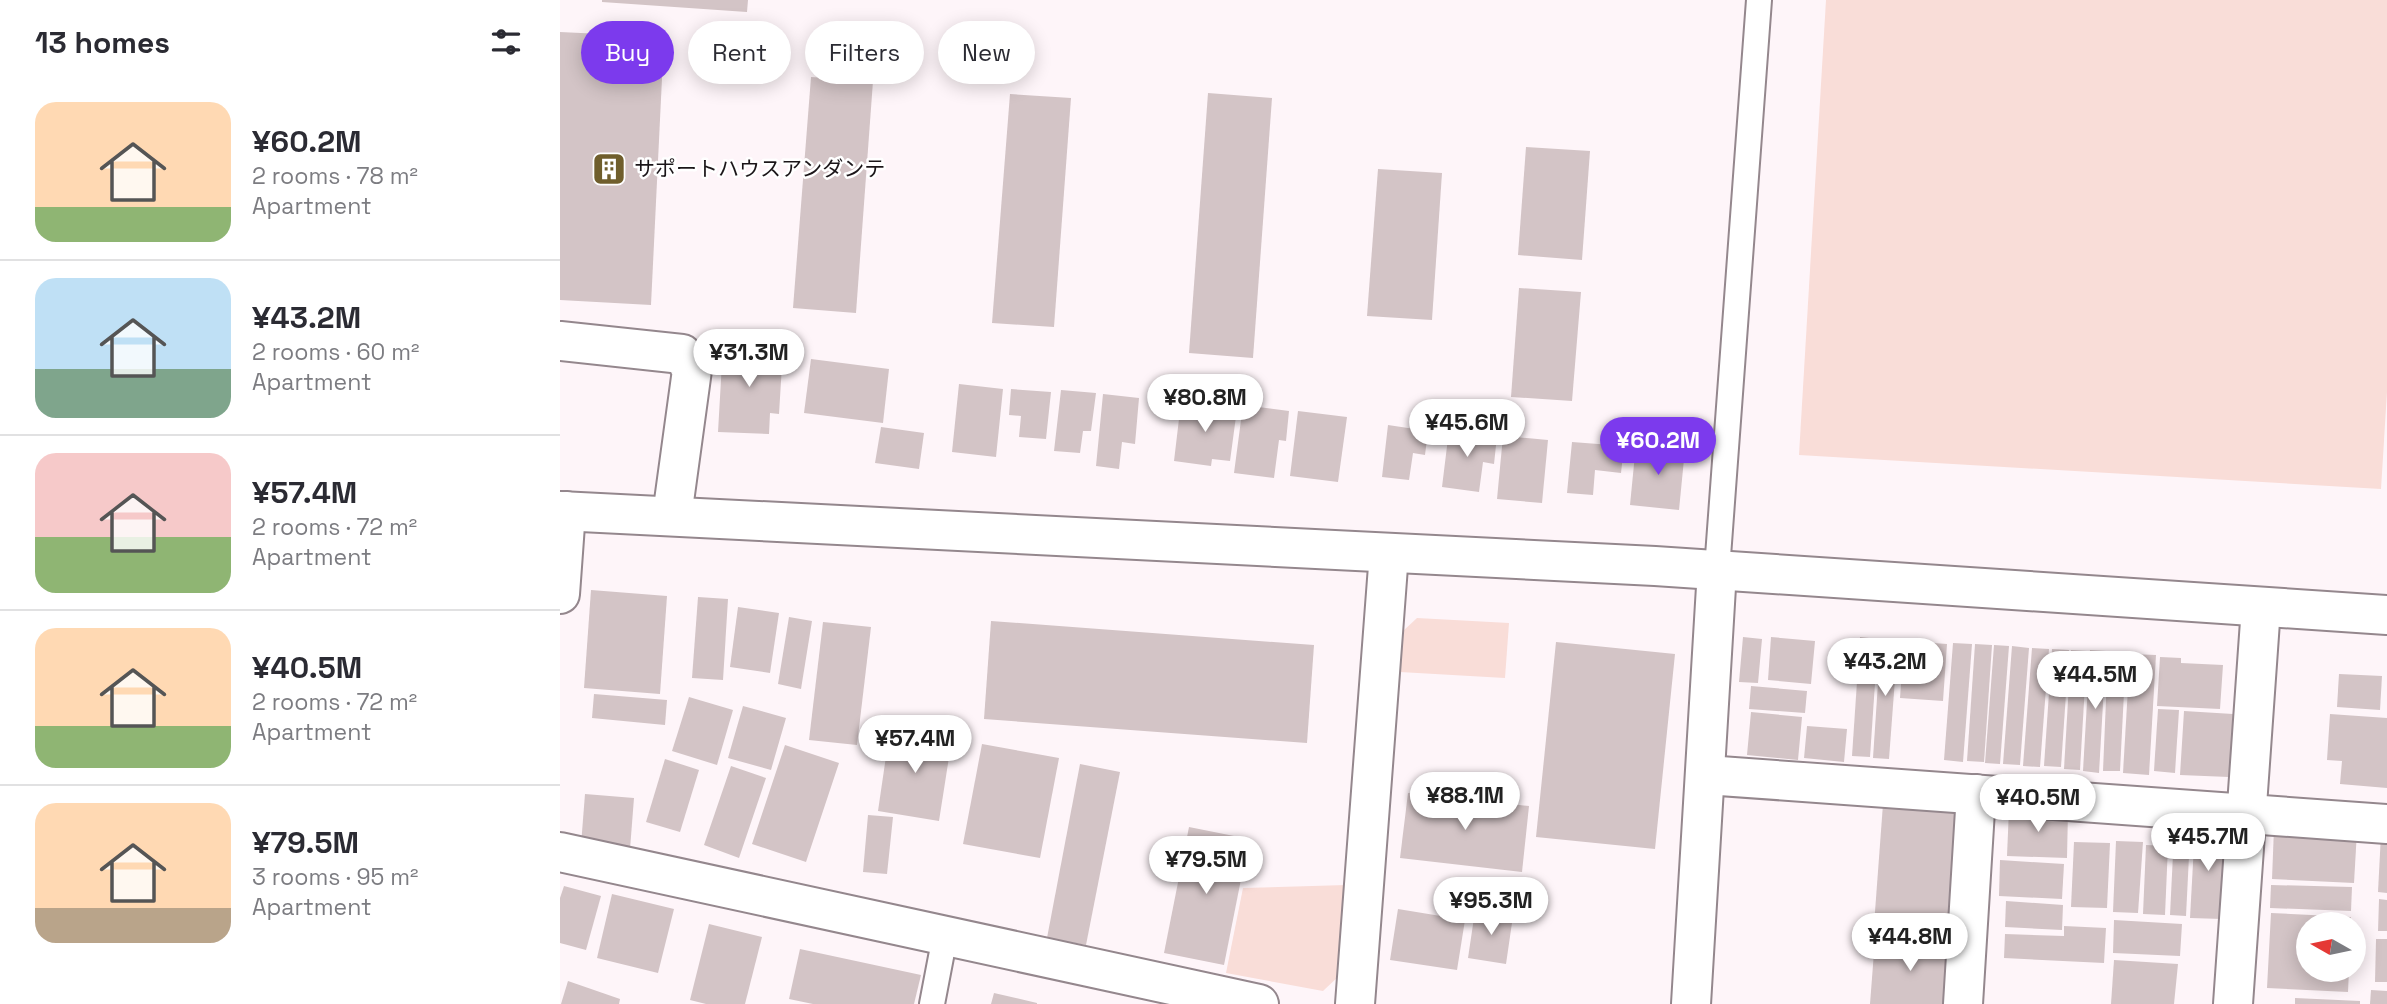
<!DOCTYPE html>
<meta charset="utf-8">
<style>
:root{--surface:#fff;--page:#f2f2f3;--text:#2b2b33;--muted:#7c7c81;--line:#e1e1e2;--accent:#7c3aed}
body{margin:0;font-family:"Space Grotesk","Noto Sans JP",sans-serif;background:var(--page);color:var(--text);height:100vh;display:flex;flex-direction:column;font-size:26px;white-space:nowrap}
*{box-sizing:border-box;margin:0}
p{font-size:23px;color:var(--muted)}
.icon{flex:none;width:38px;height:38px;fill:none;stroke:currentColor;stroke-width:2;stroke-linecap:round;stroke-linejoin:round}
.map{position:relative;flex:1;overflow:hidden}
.panel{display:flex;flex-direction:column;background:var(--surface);width:560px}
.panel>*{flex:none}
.hud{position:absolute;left:21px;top:21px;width:665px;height:63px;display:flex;gap:14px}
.needle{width:46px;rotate:279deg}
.tools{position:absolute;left:1736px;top:912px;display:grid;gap:14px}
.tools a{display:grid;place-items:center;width:70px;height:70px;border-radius:50%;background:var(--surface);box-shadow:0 4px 18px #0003;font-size:35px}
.price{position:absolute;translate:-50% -60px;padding:0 16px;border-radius:24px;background:#fff;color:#222;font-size:23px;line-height:46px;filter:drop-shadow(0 2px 4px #0008)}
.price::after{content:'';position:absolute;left:50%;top:42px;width:21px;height:16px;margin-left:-10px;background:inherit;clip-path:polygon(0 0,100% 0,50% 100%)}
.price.active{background:var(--accent);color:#fff}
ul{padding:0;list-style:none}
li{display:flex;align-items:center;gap:21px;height:175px;padding:0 35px}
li+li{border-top:2px solid var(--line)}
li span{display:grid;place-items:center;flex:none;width:196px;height:140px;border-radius:21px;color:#555}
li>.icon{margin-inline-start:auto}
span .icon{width:84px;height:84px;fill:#fffc;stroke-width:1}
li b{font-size:30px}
h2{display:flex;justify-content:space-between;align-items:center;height:84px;padding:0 35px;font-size:30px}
.pill{padding:0 24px;border-radius:32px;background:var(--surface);box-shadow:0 4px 18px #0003;font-size:24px;line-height:63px}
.pill.active{background:var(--accent);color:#fff}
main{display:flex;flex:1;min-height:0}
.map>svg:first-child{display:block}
.green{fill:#f9ddd8}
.building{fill:#d3c4c6}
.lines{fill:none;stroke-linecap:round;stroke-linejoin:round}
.lane-casing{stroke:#94878d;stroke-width:28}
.street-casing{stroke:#94878d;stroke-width:42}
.secondary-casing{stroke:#94878d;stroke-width:42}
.lane{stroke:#fff;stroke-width:24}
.street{stroke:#fff;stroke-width:38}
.secondary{stroke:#fff;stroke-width:38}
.labels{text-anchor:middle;stroke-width:5;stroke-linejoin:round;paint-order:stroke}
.poi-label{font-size:21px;fill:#1a1518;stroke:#fff;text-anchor:start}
</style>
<main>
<section class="panel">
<h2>13 homes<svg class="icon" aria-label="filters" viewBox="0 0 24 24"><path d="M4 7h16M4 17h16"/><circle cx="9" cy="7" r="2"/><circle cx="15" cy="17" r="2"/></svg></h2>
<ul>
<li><span style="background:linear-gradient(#ffd9b3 75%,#8fb573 0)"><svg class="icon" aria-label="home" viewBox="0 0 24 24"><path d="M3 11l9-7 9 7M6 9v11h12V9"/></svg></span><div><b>¥60.2M</b><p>2 rooms · 78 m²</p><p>Apartment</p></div></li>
<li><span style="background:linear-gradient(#bfe0f5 65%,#7fa58c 0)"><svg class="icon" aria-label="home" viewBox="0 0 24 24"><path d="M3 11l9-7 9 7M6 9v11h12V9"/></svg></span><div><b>¥43.2M</b><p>2 rooms · 60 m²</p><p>Apartment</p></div></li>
<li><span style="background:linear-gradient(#f6c9c9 60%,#8fb573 0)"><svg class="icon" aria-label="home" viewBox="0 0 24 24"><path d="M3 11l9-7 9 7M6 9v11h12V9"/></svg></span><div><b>¥57.4M</b><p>2 rooms · 72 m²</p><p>Apartment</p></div></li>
<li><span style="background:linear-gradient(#ffd9b3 70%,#8fb573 0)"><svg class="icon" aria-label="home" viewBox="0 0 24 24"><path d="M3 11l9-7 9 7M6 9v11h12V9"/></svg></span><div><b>¥40.5M</b><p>2 rooms · 72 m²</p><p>Apartment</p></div></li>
<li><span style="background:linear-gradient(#ffd9b3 75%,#b9a48a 0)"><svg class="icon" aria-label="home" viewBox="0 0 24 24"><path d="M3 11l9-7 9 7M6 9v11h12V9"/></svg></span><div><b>¥79.5M</b><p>3 rooms · 95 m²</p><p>Apartment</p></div></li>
</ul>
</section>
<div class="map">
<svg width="1827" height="1004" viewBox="0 0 1827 1004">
<rect width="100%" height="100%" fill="#fef5f9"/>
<g class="green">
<path d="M1266,0H1827V392L1821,489L1239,455Z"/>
<path d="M857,618L949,623L945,678L840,672L841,633Z"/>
<path d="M786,885L780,975L763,991L666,973L683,888Z"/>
</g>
<g class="building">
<path d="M42,0H188L187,12L42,2Z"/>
<path d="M0,32L104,37L91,305L0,300Z"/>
<path d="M251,77L313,81L296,313L233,308Z"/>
<path d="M648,93L712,98L693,358L629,353Z"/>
<path d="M450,94L511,98L494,327L432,323Z"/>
<path d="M966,147L1030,151L1022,260L958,255Z"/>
<path d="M818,169L882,173L872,320L807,316Z"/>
<path d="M959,288L1021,292L1012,401L951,397Z"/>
<path d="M163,345L223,349L219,414L210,413L209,434L158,432Z"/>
<path d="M251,359L329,369L323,423L244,413Z"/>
<path d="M399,384L443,389L436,457L392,452Z"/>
<path d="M451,389L491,392L486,439L459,437L461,416L449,415Z"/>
<path d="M501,390L536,393L531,431H523L520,453L494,451Z"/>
<path d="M543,394L579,398L575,444L562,442L559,469L536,466Z"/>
<path d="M621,402L677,409L670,461L652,459L651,466L614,461Z"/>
<path d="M683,405L729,411L726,441L719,440L714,478L674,473Z"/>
<path d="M738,411L787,417L778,482L730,476Z"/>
<path d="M828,425L868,431L865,455L853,453L849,480L822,477Z"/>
<path d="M321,427L364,433L359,469L315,463Z"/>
<path d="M889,430L937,436L934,464L923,462L919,492L882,487Z"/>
<path d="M943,436L988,440L982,503L937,499Z"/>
<path d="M1012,442L1064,446L1061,473L1035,470L1033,495L1007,493Z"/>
<path d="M1076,444L1125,449L1119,510L1070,505Z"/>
<path d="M31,590L107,596L100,694L24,688Z"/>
<path d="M138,597L168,599L163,680L132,678Z"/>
<path d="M178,607L219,613L210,673L170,667Z"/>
<path d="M229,617L252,621L241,689L218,684Z"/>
<path d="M431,621L754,645L747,743L424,719Z"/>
<path d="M263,622L311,627L297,745L249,740Z"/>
<path d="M1183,637L1202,639L1198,683L1179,682Z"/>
<path d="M1211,637L1255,641L1251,684L1208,680Z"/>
<path d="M1300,637L1318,639L1310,757L1292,756Z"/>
<path d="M1321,638L1338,639L1329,759L1313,758Z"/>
<path d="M996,642L1115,654L1095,849L976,837Z"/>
<path d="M1373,643L1387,644L1383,701L1340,698L1343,656L1372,659Z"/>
<path d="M1393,643L1412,644L1403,762L1384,760Z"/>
<path d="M1415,644L1432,645L1424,762L1407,761Z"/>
<path d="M1434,645L1449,646L1440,764L1425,763Z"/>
<path d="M1452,646L1469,648L1460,765L1443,764Z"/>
<path d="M1472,648L1489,649L1480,767L1463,766Z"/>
<path d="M1492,649L1509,650L1501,767L1484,766Z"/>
<path d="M1511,650L1527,651L1520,770L1504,769Z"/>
<path d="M1530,650L1546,651L1539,773L1523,771Z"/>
<path d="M1548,653H1566L1560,771H1543Z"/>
<path d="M1570,654L1596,655L1589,775L1563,773Z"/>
<path d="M1600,657L1621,658V663L1663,665L1660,709L1597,706Z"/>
<path d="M1779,674L1822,676L1820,710L1777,707Z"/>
<path d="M1191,686L1247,691L1245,713L1189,709Z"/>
<path d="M34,694L107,700L105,725L32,718Z"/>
<path d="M129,697L173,710L157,765L112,751Z"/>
<path d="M183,706L226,718L211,770L168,758Z"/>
<path d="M1598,709L1619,710L1615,773L1594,771Z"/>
<path d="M1624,711L1673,714L1669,777L1620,775Z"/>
<path d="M1191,712L1242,717L1238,760L1187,755Z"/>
<path d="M1770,714L1827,718V788L1780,784L1782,761L1767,760Z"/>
<path d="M1247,726L1287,729L1284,762L1244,758Z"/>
<path d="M330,729L392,738L379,821L318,811Z"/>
<path d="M422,744L499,758L480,858L403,844Z"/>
<path d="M225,745L279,763L246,862L192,844Z"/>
<path d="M105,759L139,770L120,832L86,822Z"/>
<path d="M520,764L560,772L526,945L487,938Z"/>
<path d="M171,766L206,778L179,858L144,845Z"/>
<path d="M848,793L969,806L962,872L840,858Z"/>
<path d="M25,794L74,798L70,849L21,845Z"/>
<path d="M1323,804L1398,809L1389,931L1314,925Z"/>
<path d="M1449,809L1508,811L1507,858L1447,856Z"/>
<path d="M308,815L333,817L327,874L303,872Z"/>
<path d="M629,827L689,839L664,965L604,953Z"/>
<path d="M1635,827L1666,828L1662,919L1630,918Z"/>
<path d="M1714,828L1797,831L1794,883L1712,879Z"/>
<path d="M1614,834L1630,836L1626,916L1610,915Z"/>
<path d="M1821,834H1827V893L1818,892Z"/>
<path d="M1556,841L1583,842L1578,913L1553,912Z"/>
<path d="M1514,842L1550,843L1547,908L1511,907Z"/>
<path d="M1586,845L1608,846L1605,915L1583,914Z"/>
<path d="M1440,860L1504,864L1502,899L1439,896Z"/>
<path d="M1711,885L1792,887L1791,911L1710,908Z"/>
<path d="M4,886L41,896L26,950L0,943V898Z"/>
<path d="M52,894L114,909L98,973L37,958Z"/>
<path d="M1819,899L1827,900V931H1818Z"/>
<path d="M1446,901L1503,905L1502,930L1445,927Z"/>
<path d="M838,909L905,920L897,970L830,960Z"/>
<path d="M915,911L953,916L946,964L908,958Z"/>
<path d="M1711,913L1791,917V924H1748V970H1789L1788,992L1707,988Z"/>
<path d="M1554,920L1622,924L1620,956L1553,953Z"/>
<path d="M149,924L202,937L185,1004H146L130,1000Z"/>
<path d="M1504,926L1546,928L1544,963L1444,958L1445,934L1504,936Z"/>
<path d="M1315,939L1390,945L1386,1004H1310Z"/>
<path d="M1816,939H1827V982H1815Z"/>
<path d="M240,949L361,975L354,1004H253L229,999Z"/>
<path d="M1554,960L1618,964L1614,1004H1551Z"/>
<path d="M8,981L60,999L59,1004H1Z"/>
<path d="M1811,990L1827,991V1004H1810Z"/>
<path d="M434,993L477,1003V1004H431Z"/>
<path d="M1735,998L1800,1001V1004H1735Z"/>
</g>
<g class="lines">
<defs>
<g id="lane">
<path d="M1157,570L1199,0"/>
<path d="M372,1004L385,936"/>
</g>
<g id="street">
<path d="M0,341L122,354L132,370L112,516"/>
<path d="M0,594L6,511"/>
<path d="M1146,775L1827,824"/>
<path d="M0,852L699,1004"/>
<path d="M795,1004L829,553"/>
<path d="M1131,1004L1157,570"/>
<path d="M1403,1004L1416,794"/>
<path d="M1673,1004L1701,607"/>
</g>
<path id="secondary" d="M0,511L1095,566L1827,615"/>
</defs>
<use href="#lane" class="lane-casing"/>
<use href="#street" class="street-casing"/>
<use href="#secondary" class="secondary-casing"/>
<use href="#lane" class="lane"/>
<use href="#street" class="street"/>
<use href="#secondary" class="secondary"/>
</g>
<defs>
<symbol id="building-square" viewBox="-11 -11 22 22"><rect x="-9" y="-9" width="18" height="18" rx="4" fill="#6f5e2c" stroke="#fff"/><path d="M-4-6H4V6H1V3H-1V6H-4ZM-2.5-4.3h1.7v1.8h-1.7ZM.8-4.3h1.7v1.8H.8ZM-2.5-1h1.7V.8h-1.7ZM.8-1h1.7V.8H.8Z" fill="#fff"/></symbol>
</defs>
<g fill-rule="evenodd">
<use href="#building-square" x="30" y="150" width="38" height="38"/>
</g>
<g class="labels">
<g class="poi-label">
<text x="74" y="176">サポートハウスアンダンテ</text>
</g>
</g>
</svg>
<div class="tools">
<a><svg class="needle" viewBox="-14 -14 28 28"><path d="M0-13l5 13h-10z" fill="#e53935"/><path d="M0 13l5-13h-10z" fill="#7c7c81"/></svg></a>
</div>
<b class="price" style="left:189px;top:389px">¥31.3M</b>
<b class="price" style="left:645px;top:434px">¥80.8M</b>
<b class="price" style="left:907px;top:459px">¥45.6M</b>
<b class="price active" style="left:1098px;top:477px">¥60.2M</b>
<b class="price" style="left:1325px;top:698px">¥43.2M</b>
<b class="price" style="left:1535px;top:711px">¥44.5M</b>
<b class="price" style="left:355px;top:775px">¥57.4M</b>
<b class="price" style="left:905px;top:832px">¥88.1M</b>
<b class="price" style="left:1478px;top:834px">¥40.5M</b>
<b class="price" style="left:1648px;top:873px">¥45.7M</b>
<b class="price" style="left:646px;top:896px">¥79.5M</b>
<b class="price" style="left:931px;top:937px">¥95.3M</b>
<b class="price" style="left:1350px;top:973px">¥44.8M</b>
<div class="hud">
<a class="pill active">Buy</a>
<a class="pill">Rent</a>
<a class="pill">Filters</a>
<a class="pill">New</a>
</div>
</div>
</main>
